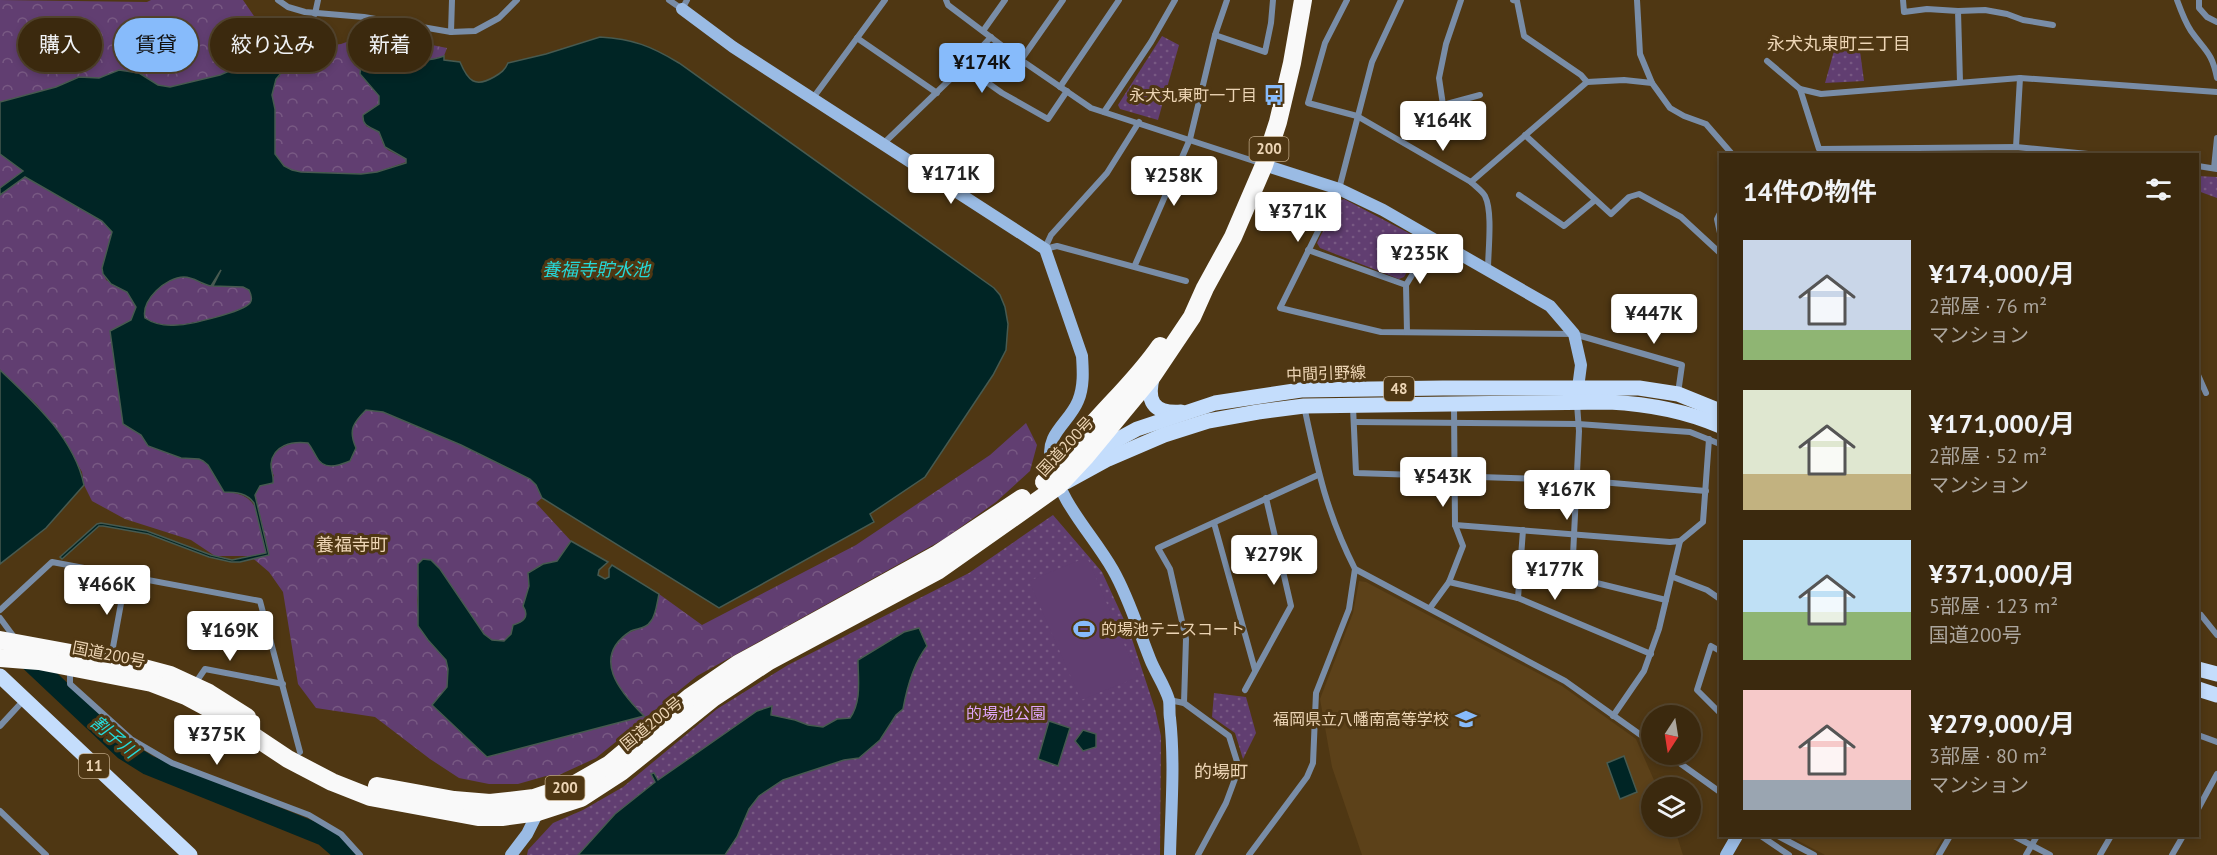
<!DOCTYPE html>
<html lang="ja">
<meta charset="utf-8">
<style>
:root{--surface:#3b290e;--page:#423117;--text:#f1f3f6;--muted:#aca69e;--line:#54452e;--accent:#87bbfb}
body{margin:0;font-family:"PT Sans","Noto Sans JP",sans-serif;background:var(--page);color:var(--text);height:100vh;display:flex;flex-direction:column;font-size:22px;white-space:nowrap}
*{box-sizing:border-box;margin:0}
p{font-size:20px;color:var(--muted)}
.icon{flex:none;width:33px;height:33px;fill:none;stroke:currentColor;stroke-width:2;stroke-linecap:round;stroke-linejoin:round}
.map{position:relative;flex:1;overflow:hidden}
.sheet{position:absolute;left:1719px;top:153px;width:480px;height:684px;display:flex;flex-direction:column;background:var(--surface);border-radius:0px;box-shadow:0 3px 9px #0003,0 0 0 2px var(--line)}
.sheet>*{flex:none}
.banner{position:absolute;left:18px;top:18px;width:570px;height:54px;display:flex;gap:12px}
.needle{width:39px;rotate:192deg}
.tools{position:absolute;left:1641px;top:705px;display:grid;gap:12px}
.tools a{display:grid;place-items:center;width:60px;height:60px;border-radius:50%;background:var(--surface);box-shadow:0 3px 9px #0003,0 0 0 2px var(--line);font-size:30px}
.price{position:absolute;translate:-50% -51px;padding:0 14px;border-radius:6px;background:#fff;color:#222;font-size:20px;line-height:39px;filter:drop-shadow(0 2px 3px #0008)}
.price::after{content:'';position:absolute;left:50%;top:36px;width:18px;height:14px;margin-left:-9px;background:inherit;clip-path:polygon(0 0,100% 0,50% 100%)}
.price.active{background:var(--accent);color:#111}
ul{padding:0;list-style:none}
li{display:flex;align-items:center;gap:18px;height:150px;padding:0 24px}
li span{display:grid;place-items:center;flex:none;width:168px;height:120px;border-radius:0px;color:#555}
li>.icon{margin-inline-start:auto}
span .icon{width:72px;height:72px;fill:#fffc;stroke-width:1}
li b{font-size:26px}
h2{display:flex;justify-content:space-between;align-items:center;height:72px;padding:0 24px;font-size:26px}
.tag{padding:0 21px;border-radius:27px;background:var(--surface);box-shadow:0 3px 9px #0003,0 0 0 2px var(--line);font-size:21px;line-height:54px}
.tag.active{background:var(--accent);color:#111}
.map>svg:first-child{display:block}
.built{fill:#5c4119}
.grass{fill:url(#grass-dots)}
.forest{fill:url(#forest-crowns)}
.garden{fill:#613e71}
.water{fill:#002525;stroke:#475a50;stroke-width:1.5;fill-rule:evenodd}
.lines{fill:none;stroke-linecap:round;stroke-linejoin:round}
.river{stroke:#002525;stroke-width:20}
.street{stroke:#798da7;stroke-width:6}
.secondary{stroke:#9abbe4;stroke-width:12}
.primary{stroke:#c4ddfc;stroke-width:15}
.highway{stroke:#f9f9f9;stroke-width:18}
.labels{text-anchor:middle;stroke-width:6;stroke-linejoin:round;paint-order:stroke}
.shield{fill:#4f3713;stroke:#bea684;stroke-width:1.5}
.shield-label{font-size:15px;font-weight:bold;fill:#edd5b5}
.poi-label{font-size:16px;fill:#edd5b5;stroke:#4f3713;text-anchor:end}
.street-label{font-size:16px;fill:#edd5b5;stroke:#4f3713}
.park-label{font-size:16px;fill:#e0a6fb;stroke:#4f3713}
.neighbourhood-label{font-size:18px;fill:#edd5b5;stroke:#4f3713}
.water-label{font-size:18px;font-style:italic;fill:#25d9d9;stroke:#4f3713}
</style>
<div class="map">
<svg width="2217" height="855" viewBox="0 0 2217 855">
<defs>
<pattern id="grass-dots" width="8" height="8" patternUnits="userSpaceOnUse" patternTransform="scale(1.5)"><rect width="8" height="8" fill="#613e71"/><path d="M2 2h.1M6 6h.1" fill="none" stroke="#785983" stroke-width="1.8" stroke-linecap="round"/></pattern>
<pattern id="forest-crowns" width="20" height="18" patternUnits="userSpaceOnUse" patternTransform="scale(1.5)"><rect width="20" height="18" fill="#613e71"/><path d="M2 6a3 3 0 1 1 6 0M12 15a3 3 0 1 1 6 0" fill="none" stroke="#785983"/></pattern>
</defs>
<rect width="100%" height="100%" fill="#4f3713"/>
<g class="built">
<path d="M1359,581L1366,582L1562,686L1636,739L1657,787L1652,788V826L1674,827L1683,855H1362L1332,767L1320,699L1353,613Z"/>
<path d="M1789,836H1944L1933,855H1825Z"/>
</g>
<g class="grass">
<path d="M1162,36L1179,45L1158,120L1120,109L1118,105Z"/>
<path d="M1834,51H1860L1864,81L1825,83Z"/>
<path d="M2198,176L2217,177V198L2198,191Z"/>
<path d="M1344,199L1422,240L1423,245L1404,277L1399,279L1320,248L1317,243L1338,201Z"/>
<path d="M1053,515L1102,572L1130,633L1155,709L1161,736L1160,855H527L528,850L553,823L583,810L623,787L717,709L788,665L969,573Z"/>
<path d="M1214,693L1246,697L1256,733L1243,759L1235,733L1212,717Z"/>
</g>
<g class="forest">
<path d="M0,0L147,2L151,0H243L260,25L271,53L278,59L293,62L311,48L341,44L355,39L412,41L447,48L444,56L434,60L408,58L397,51L362,54L360,74L379,96V104L363,115L366,126L379,132L383,144L388,150L406,159V162L377,172L361,174L301,172L292,170L284,166L275,154V109L272,95L276,79L280,76V67L264,63H247L220,75L170,87L158,85L139,73L99,78L78,77L56,87L0,102Z"/>
<path d="M0,154L24,171L0,188Z"/>
<path d="M25,176L102,221L113,232L102,267L106,280L127,292L136,307L131,320L123,324V424L181,458L199,459L203,461L208,465L224,492C260,493 257,515 267,544L255,495L256,489L274,476C263,452 288,440 308,443C312,448 313,451 316,456C323,471 338,466 350,461L356,448C348,430 353,423 366,410L383,412L461,445L530,479L536,485L542,498L536,503L571,541L557,561L543,564L528,573L529,586L523,606L526,611V617L504,641L492,640L484,634L440,569L431,560L423,559L417,600L419,619L428,640L446,660L448,669L447,687L487,757L643,716C623,692 590,662 627,634C634,629 645,629 651,621C656,615 657,603 659,594L702,625L856,545L990,455L1026,423L1037,445L1030,471L996,502L944,539L697,676L596,758L559,775L546,776L518,784H489L459,778L430,759L375,717L316,708L298,684L283,592L269,572L250,556H215L191,540L125,519L92,501L84,485L82,472L61,435L37,405L0,370V195Z"/>
<path d="M221,270L213,286L243,287L249,290C251,294 253,299 250,304C243,312 189,325 177,325C166,326 154,324 145,318C141,299 162,282 179,277C187,275 196,279 202,284Z"/>
</g>
<path class="garden" d="M1087,557L1138,677L1081,700L1029,581Z"/>
<g class="water">
<path d="M600,37C633,39 651,46 679,63L994,288L1000,295L1005,307L1008,324L1006,350L993,375L925,477L870,514L874,522L719,608L542,498L536,485L530,479L461,445L383,412L366,410C353,423 348,430 356,448L350,461C338,466 323,471 316,456C313,451 312,448 308,443C292,441 273,445 271,464C271,471 274,476 273,483L260,486L255,495L269,555L240,562H231L209,557L148,534L103,526H99L62,559L60,557L97,524L101,523L147,531L211,555L232,560L266,553L254,503C247,493 236,492 224,492L208,465L203,461L199,459L181,458L148,446L141,435L123,424L110,331L131,320L136,307L127,292L111,284L103,274L102,268L112,232L102,221L25,177L0,195V188L23,171L0,154V102L56,87L79,77L99,78L119,70L139,73L158,85L170,87L220,75L248,63H264L280,67L282,72L276,79L272,95L275,109V154L284,166L292,170L301,172L361,174L377,172L406,163V159L385,147L379,132C371,127 362,127 363,115L379,104V96L360,74L362,54C373,49 384,47 396,51C400,53 404,57 409,58C420,61 433,60 444,56V60L460,62C468,81 475,88 494,77C501,73 505,70 508,63L546,54ZM221,270L213,286L243,287L249,290C251,294 253,299 250,303C243,312 189,325 177,325C166,326 154,324 145,318C141,300 166,277 184,277C194,277 201,284 211,286Z"/>
<path d="M0,370C34,402 74,438 84,485L46,528L0,564Z"/>
<path d="M571,541L608,562L599,570L598,575L605,579L609,577V569L612,565L659,594C657,603 656,615 651,621C646,629 637,628 631,631C590,657 620,692 644,716L487,757L432,705L447,687L448,669L446,660L428,640L418,626V564L423,559L431,560L440,569L484,634L492,640L504,641L511,634L513,625C523,622 530,617 523,606L529,586L528,573L543,564L557,561Z"/>
<path d="M919,628L927,646C913,664 907,687 903,709L896,715L880,740L859,758L844,760L783,780L759,796L749,809L737,837L725,855H578L615,814L655,782L651,774L654,773L658,780L757,711L772,706L771,715L795,720L808,725L823,727L837,719L850,718C862,701 858,679 858,660L904,632Z"/>
<path d="M1049,721L1070,728L1058,766L1038,759Z"/>
<path d="M1083,730L1096,734V747L1083,751L1075,741Z"/>
<path d="M1624,756L1637,792L1620,799L1607,763Z"/>
</g>
<g class="lines">
<path class="river" d="M19,651L124,750L148,765L324,836L346,855"/>
<g class="street">
<path d="M278,0L288,7L305,12L364,17L451,32L475,31L499,18L517,0"/>
<path d="M669,0L682,9L687,0"/>
<path d="M946,0L948,5L1021,60L1091,108L1263,164"/>
<path d="M1347,0L1325,43L1308,103L1357,116L1471,182C1476,187 1482,191 1485,196C1493,212 1488,251 1488,269"/>
<path d="M1401,0L1372,62L1339,189L1280,308L1381,332L1574,334L1682,365L1678,393"/>
<path d="M1461,0L1446,44L1439,78L1443,105L1480,95"/>
<path d="M1513,0L1517,1L1524,36L1581,75L1587,82L1624,80L1652,83L1670,108L1684,116L1706,124L1732,154"/>
<path d="M1637,0L1640,54L1652,83"/>
<path d="M1903,0L1904,12L1927,9L1958,11L1960,82"/>
<path d="M2177,0C2181,11 2185,22 2191,31C2205,51 2212,52 2217,78"/>
<path d="M2199,0V8L2207,17L2217,22"/>
<path d="M1958,11L1985,10L2007,14L2023,20L2053,25"/>
<path d="M315,14L318,0"/>
<path d="M983,31L1005,0"/>
<path d="M451,32L452,0"/>
<path d="M1215,35L1265,52L1271,23L1273,0"/>
<path d="M857,38L937,93"/>
<path d="M1021,60L1063,0"/>
<path d="M1767,61L1800,89L1821,94L2020,78L2217,92"/>
<path d="M964,66L991,37"/>
<path d="M1060,87L1119,0"/>
<path d="M1800,89L1819,149L2016,147L2088,154"/>
<path d="M813,98L885,0"/>
<path d="M1104,112L1151,42L1175,0"/>
<path d="M1525,135L1611,214L1629,197L1639,194L1681,217L1720,253"/>
<path d="M884,143L964,66L1002,93L1048,119L1067,91"/>
<path d="M2016,147L2020,78"/>
<path d="M2198,166L2217,169"/>
<path d="M2214,168L2217,138"/>
<path d="M1471,182L1587,82"/>
<path d="M1519,195L1564,226L1594,201"/>
<path d="M1720,213L1717,219L1720,233"/>
<path d="M1045,248L1051,235L1107,173L1139,122"/>
<path d="M1045,249L1057,246L1186,281"/>
<path d="M1308,250L1406,285"/>
<path d="M1135,265L1190,139L1215,35L1227,0"/>
<path d="M1407,332L1406,285L1434,239"/>
<path d="M2198,375L2206,393"/>
<path d="M1577,404L1579,431L1572,577L1666,600"/>
<path d="M1304,406C1317,467 1326,512 1355,569L1565,681L1652,743"/>
<path d="M1353,407L1356,473L1577,480L1706,491"/>
<path d="M1354,422L1578,424L1690,432L1720,444"/>
<path d="M1214,523L1255,670"/>
<path d="M1455,525L1670,542L1680,541"/>
<path d="M1673,577L1707,590L1720,599"/>
<path d="M1449,582L1518,598L1651,654"/>
<path d="M1518,598L1523,530"/>
<path d="M1430,608L1449,582L1463,546L1455,525L1454,405"/>
<path d="M0,610L52,562L260,601L300,752"/>
<path d="M2201,615L2217,635"/>
<path d="M0,618L14,637"/>
<path d="M1720,651L1711,646L1697,690L1720,713"/>
<path d="M111,658L126,576"/>
<path d="M70,670V684L131,739L172,763L309,815L341,834L360,855"/>
<path d="M194,685L205,669L283,684"/>
<path d="M1245,690L1291,606L1266,498"/>
<path d="M1169,700L1184,703L1229,736L1239,768L1226,803L1198,855"/>
<path d="M1184,703L1186,639L1170,569L1158,548L1318,475"/>
<path d="M1613,716L1644,671L1659,629L1680,541L1703,522L1709,439"/>
<path d="M0,726L23,701"/>
<path d="M2198,735L2217,742"/>
<path d="M1667,754L1720,792"/>
<path d="M2198,809L2217,774"/>
<path d="M0,811L46,855"/>
<path d="M1761,836L1789,855"/>
<path d="M1778,836L1814,855"/>
<path d="M2014,836L2050,855"/>
<path d="M1249,855L1307,777L1313,763L1316,693L1349,609L1355,569"/>
<path d="M1939,855L1950,836"/>
<path d="M2026,855L2037,836"/>
<path d="M2100,855L2111,836"/>
<path d="M2172,855L2183,836"/>
</g>
<g class="secondary">
<path d="M682,9L733,47L1045,249L1082,356C1083,371 1084,387 1078,401C1069,423 1045,434 1051,460C1060,504 1092,533 1113,570C1129,598 1138,629 1150,659C1155,672 1165,686 1169,700C1170,706 1169,713 1170,718C1175,764 1171,809 1170,855"/>
<path d="M1264,165L1339,189L1383,210L1550,306L1574,334L1581,365L1578,388"/>
<path d="M511,855L527,834L538,812L537,808"/>
<path d="M1726,855L1737,836"/>
</g>
<g class="primary">
<path d="M1153,375C1146,400 1152,414 1181,412"/>
<path d="M1091,454L1137,429L1215,403L1301,390L1443,388H1639L1678,394L1720,411"/>
<path d="M1066,482L1108,459L1164,435L1208,421L1258,412L1304,406L1609,402C1647,404 1686,411 1720,426"/>
<path d="M2198,669L2217,674"/>
<path d="M0,676L190,855"/>
<path d="M2198,689L2217,695"/>
</g>
<g class="highway">
<path d="M1044,482C1057,473 1061,462 1071,450C1098,414 1134,384 1160,346"/>
<path d="M0,640L125,663L170,675L209,693L247,717"/>
<path d="M0,658L39,661L152,683L186,696L225,717L288,759L332,782L370,797L478,817H502L538,812L581,798L621,772L713,698L769,661L939,570L1058,486L1086,456L1153,375L1192,317L1205,288L1233,237L1264,165L1278,122L1292,63L1303,0"/>
<path d="M377,786L454,800L490,803L534,798L575,784L610,764L690,697L738,664L936,555L1022,498"/>
</g>
</g>
<defs>
<symbol id="bus-bare" viewBox="-9 -9 18 18"><path d="M-5-6H5V4H4V6H2V4H-2V6H-4V4H-5ZM-3.5-4V0h7V-4ZM-3.5 1.2v1.5H-2V1.2ZM2 1.2v1.5H3.5V1.2Z" fill="#87bbfb" stroke="#4f3713" stroke-width="2.5" paint-order="stroke"/></symbol>
<symbol id="stadium-bare" viewBox="-9 -9 18 18"><path d="M0-5a6.5 5 0 1 0 0 10a6.5 5 0 1 0 0-10ZM-3.5-1.8h7v3.6h-7Z" fill="#87bbfb" stroke="#4f3713" stroke-width="2.5" paint-order="stroke"/></symbol>
<symbol id="school-bare" viewBox="-9 -9 18 18"><path d="M0-5L7-2L0 1L-7-2ZM-4 1L0 2.5L4 1V4Q0 6-4 4Z" fill="#87bbfb" stroke="#4f3713" stroke-width="2.5" paint-order="stroke"/></symbol>
</defs>
<g fill-rule="evenodd">
<use href="#bus-bare" x="1259" y="80" width="30" height="30"/>
<use href="#stadium-bare" x="1069" y="614" width="30" height="30"/>
<use href="#school-bare" x="1451" y="704" width="30" height="30"/>
</g>
<g class="labels">
<g class="shield">
<rect x="1249.5" y="137" width="39" height="24" rx="4.5"/>
<rect x="1384" y="377" width="30" height="24" rx="4.5"/>
<rect x="79" y="754" width="30" height="24" rx="4.5"/>
<rect x="545.5" y="776" width="39" height="24" rx="4.5"/>
</g>
<g class="shield-label">
<text x="1269" y="154">200</text>
<text x="1399" y="394">48</text>
<text x="94" y="771">11</text>
<text x="565" y="793">200</text>
</g>
<g class="poi-label">
<text x="1257" y="101">永犬丸東町一丁目</text>
<text x="1101" y="635" text-anchor="start">的場池テニスコート</text>
<text x="1449" y="725">福岡県立八幡南高等学校</text>
</g>
<g class="street-label">
<text transform="translate(1326 373) rotate(-2)" y="6">中間引野線</text>
<text transform="translate(1065 446) rotate(-47)" y="6">国道200号</text>
<text transform="translate(109 654) rotate(11)" y="6">国道200号</text>
<text transform="translate(651 723) rotate(-39)" y="6">国道200号</text>
</g>
<g class="park-label">
<text x="1006" y="719">的場池公園</text>
</g>
<g class="neighbourhood-label">
<text x="1839" y="50">永犬丸東町三丁目</text>
<text x="352" y="551">養福寺町</text>
<text x="1221" y="778">的場町</text>
</g>
<g class="water-label">
<text x="596" y="276">養福寺貯水池</text>
<text transform="translate(114 737) rotate(40)" y="6">割子川</text>
</g>
</g>
</svg>
<div class="tools">
<a><svg class="needle" viewBox="-14 -14 28 28"><path d="M0-13l5 13h-10z" fill="#e53935"/><path d="M0 13l5-13h-10z" fill="#aca69e"/></svg></a>
<a><svg class="icon" aria-label="layers" viewBox="0 0 24 24"><path d="M12 4l9 5-9 5-9-5zM3 14l9 5 9-5"/></svg></a>
</div>
<b class="price active" style="left:982px;top:94px">¥174K</b>
<b class="price" style="left:1443px;top:152px">¥164K</b>
<b class="price" style="left:951px;top:205px">¥171K</b>
<b class="price" style="left:1174px;top:207px">¥258K</b>
<b class="price" style="left:1298px;top:243px">¥371K</b>
<b class="price" style="left:1420px;top:285px">¥235K</b>
<b class="price" style="left:1654px;top:345px">¥447K</b>
<b class="price" style="left:1443px;top:508px">¥543K</b>
<b class="price" style="left:1567px;top:521px">¥167K</b>
<b class="price" style="left:1274px;top:586px">¥279K</b>
<b class="price" style="left:1555px;top:601px">¥177K</b>
<b class="price" style="left:107px;top:616px">¥466K</b>
<b class="price" style="left:230px;top:662px">¥169K</b>
<b class="price" style="left:217px;top:766px">¥375K</b>
<div class="banner">
<a class="tag">購入</a>
<a class="tag active">賃貸</a>
<a class="tag">絞り込み</a>
<a class="tag">新着</a>
</div>
<section class="sheet">
<h2>14件の物件<svg class="icon" aria-label="filters" viewBox="0 0 24 24"><path d="M4 7h16M4 17h16"/><circle cx="9" cy="7" r="2"/><circle cx="15" cy="17" r="2"/></svg></h2>
<ul>
<li><span style="background:linear-gradient(#c9d6e8 75%,#8fb573 0)"><svg class="icon" aria-label="home" viewBox="0 0 24 24"><path d="M3 11l9-7 9 7M6 9v11h12V9"/></svg></span><div><b>¥174,000/月</b><p>2部屋 · 76 m²</p><p>マンション</p></div></li>
<li><span style="background:linear-gradient(#dfe7d0 70%,#c2b280 0)"><svg class="icon" aria-label="home" viewBox="0 0 24 24"><path d="M3 11l9-7 9 7M6 9v11h12V9"/></svg></span><div><b>¥171,000/月</b><p>2部屋 · 52 m²</p><p>マンション</p></div></li>
<li><span style="background:linear-gradient(#bfe0f5 60%,#8fb573 0)"><svg class="icon" aria-label="home" viewBox="0 0 24 24"><path d="M3 11l9-7 9 7M6 9v11h12V9"/></svg></span><div><b>¥371,000/月</b><p>5部屋 · 123 m²</p><p>国道200号</p></div></li>
<li><span style="background:linear-gradient(#f6c9c9 75%,#9aa5b1 0)"><svg class="icon" aria-label="home" viewBox="0 0 24 24"><path d="M3 11l9-7 9 7M6 9v11h12V9"/></svg></span><div><b>¥279,000/月</b><p>3部屋 · 80 m²</p><p>マンション</p></div></li>
</ul>
</section>
</div>
